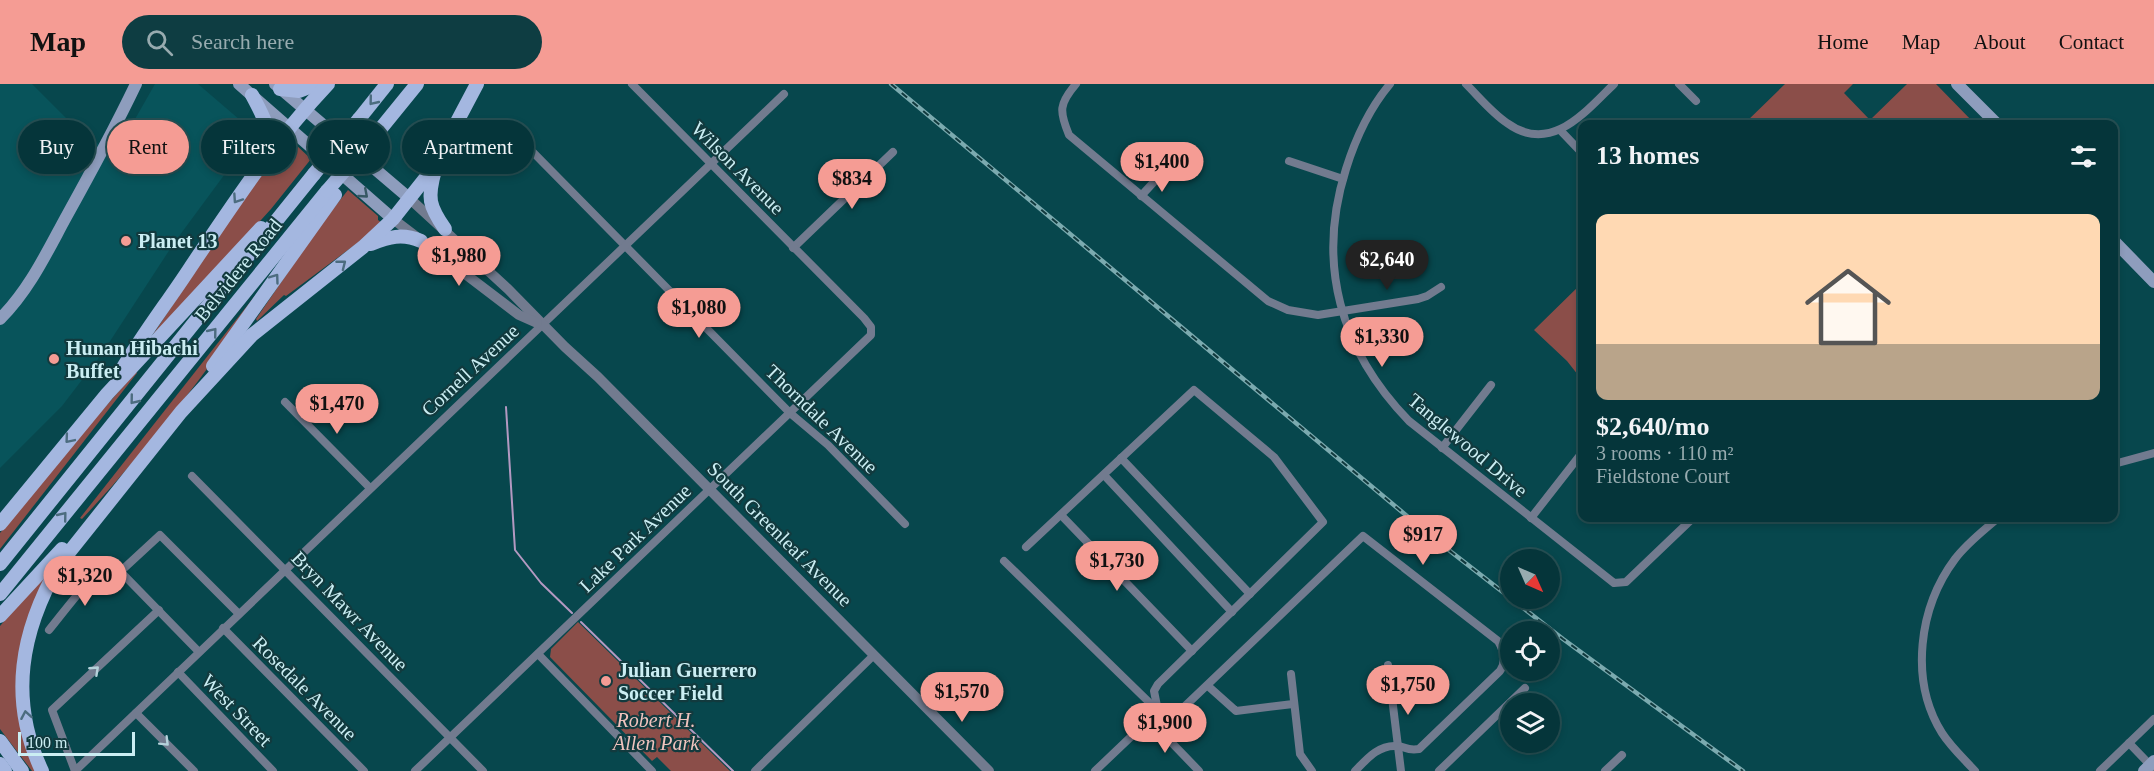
<!DOCTYPE html>
<meta charset="utf-8">
<style>
:root{--surface:#05353a;--page:#0e3d42;--text:#f1f3f6;--muted:#97abaf;--line:#265054;--accent:#f59c94}
body{margin:0;font-family:"Times New Roman",serif;background:var(--page);color:var(--text);height:100vh;display:flex;flex-direction:column;font-size:22px;white-space:nowrap}
*{box-sizing:border-box;margin:0}
p{font-size:20px;color:var(--muted)}
.icon{flex:none;width:33px;height:33px;fill:none;stroke:currentColor;stroke-width:2;stroke-linecap:round;stroke-linejoin:round}
.map{position:relative;flex:1;overflow:hidden}
.side{position:absolute;left:1578px;top:36px;width:540px;height:402px;display:flex;flex-direction:column;background:var(--surface);border-radius:12px;box-shadow:0 3px 9px #0003,0 0 0 2px var(--line)}
.side>*{flex:none}
.top-card{position:absolute;left:18px;top:36px;width:570px;height:54px;display:flex;gap:12px}
.needle{width:39px;rotate:135deg}
.fabs{position:absolute;left:1500px;top:465px;display:grid;gap:12px}
.fabs a{display:grid;place-items:center;width:60px;height:60px;border-radius:50%;background:var(--surface);box-shadow:0 3px 9px #0003,0 0 0 2px var(--line);font-size:30px}
.scale{position:absolute;left:18px;bottom:15px;width:117px;box-sizing:border-box;padding-left:6px;border:3px solid #cbeef3;border-top:0;font-size:16px;line-height:21px;white-space:nowrap;color:#cbeef3;-webkit-text-stroke:4px #123a3e;paint-order:stroke}
.price{position:absolute;translate:-50% -51px;padding:0 14px;border-radius:21px;background:var(--accent);color:#111;font-size:20px;line-height:39px;filter:drop-shadow(0 2px 3px #0008)}
.price::after{content:'';position:absolute;left:50%;top:36px;width:18px;height:14px;margin-left:-9px;background:inherit;clip-path:polygon(0 0,100% 0,50% 100%)}
.price.current{background:#222;color:#fff}
ul{padding:0;list-style:none}
li{display:grid;align-content:center;gap:12px;height:318px;padding:0 18px}
li span{display:grid;place-items:center;height:186px;border-radius:12px;color:#555}
li>.icon{margin-inline-start:auto}
span .icon{width:108px;height:108px;fill:#fffc;stroke-width:1}
li b{font-size:26px}
h2{display:flex;justify-content:space-between;align-items:center;height:72px;padding:0 18px;font-size:26px}
.tag{padding:0 21px;border-radius:27px;background:var(--surface);box-shadow:0 3px 9px #0003,0 0 0 2px var(--line);font-size:21px;line-height:54px}
.tag.current{background:var(--accent);color:#111}
header{display:flex;align-items:center;gap:36px;box-sizing:border-box;height:84px;padding:0 30px;background:var(--accent);color:#111}
header strong{font-size:28px}
nav{display:flex;gap:33px;margin-inline-start:auto;font-size:21px}
.search{width:420px;height:54px;background:var(--page);display:flex;align-items:center;gap:15px;box-sizing:border-box;padding:0 21px;border-radius:33px;color:var(--muted);font-size:22px}
.map>svg:first-child{display:block}
.built{fill:#08545b}
.green{fill:#8b4e49}
.lines{fill:none;stroke-linecap:round;stroke-linejoin:round}
.stream{stroke:#b399c1;stroke-width:2}
.minor{stroke:#727b8f;stroke-width:8}
.tertiary{stroke:#727b8f;stroke-width:10}
.secondary{stroke:#8e9dbd;stroke-width:12}
.primary{stroke:#a4b7e0;stroke-width:14}
.rail-casing{stroke:#7baaaf;stroke-width:4.5}
.rail{stroke:#123a3e;stroke-width:2;stroke-dasharray:7;stroke-linecap:butt}
.primary-bridge{stroke:#a4b7e0;stroke-width:14}
.oneway{stroke:#4c6c7f}
.oneway2{stroke:#375864}
.oneway3{stroke:#b5d1da}
.poi-dot{fill:#f59c94;stroke:#123a3e;stroke-width:2}
.labels{text-anchor:middle;stroke-width:4.5;stroke-linejoin:round;paint-order:stroke}
.street-label{font-size:20px;fill:#cbeef3;stroke:#123a3e}
.poi-label{font-size:20px;font-weight:bold;fill:#cbeef3;stroke:#123a3e;text-anchor:start}
.park-label{font-size:20px;font-style:italic;fill:#f0c3be;stroke:#123a3e}
</style>
<header>
<strong>Map</strong>
<div class="search"><svg class="icon" aria-label="search" viewBox="0 0 24 24"><circle cx="10" cy="10" r="6"/><path d="M15 15l6 6"/></svg>Search here</div>
<nav><a>Home</a><a>Map</a><a>About</a><a>Contact</a></nav>
</header>
<div class="map">
<svg width="2154" height="687" viewBox="0 0 2154 687">
<rect width="100%" height="100%" fill="#07474d"/>
<path class="built" d="M0,0H32L70,38L114,72L155,0H198L240,36L250,56L174,159L101,271L62,322L0,384Z"/>
<g class="green">
<path d="M1785,0H1853L1844,9L1870,36L1907,0H1936L1975,40H1744Z"/>
<path d="M283,55L288,60L294,59L311,75L271,125L140,270Z"/>
<path d="M348,106L378,132V136L383,140L286,212L284,211L257,237L256,235L321,140Z"/>
<path d="M276,185C219,274 154,358 82,435L80,434Z"/>
<path d="M1582,199V296L1567,277L1534,246Z"/>
<path d="M136,288L137,289L0,465V449L82,349Z"/>
<path d="M53,481L21,574L39,687H32L0,645V542Z"/>
<path d="M578,538L730,687H671L657,673L652,677L550,573L551,565Z"/>
</g>
<g class="lines">
<g class="stream">
<path d="M506,323L515,466L541,499L572,529"/>
<path d="M581,538L733,687"/>
</g>
<g class="minor">
<path d="M1076,0C1059,20 1059,27 1069,51L1268,217L1288,226L1318,231L1418,215L1427,212L1441,203"/>
<path d="M1390,0C1369,25 1356,53 1346,85C1316,179 1340,266 1409,337L1614,499L1626,498L1693,434"/>
<path d="M1466,0C1479,13 1492,29 1507,39C1551,71 1585,28 1614,0"/>
<path d="M1679,0L1696,17"/>
<path d="M1560,46L1582,69"/>
<path d="M514,49L790,329L828,361L905,440"/>
<path d="M1289,77L1343,95"/>
<path d="M1141,112L1163,88"/>
<path d="M793,164L893,68"/>
<path d="M285,318L370,404"/>
<path d="M1442,364L1491,301"/>
<path d="M1121,374L1250,510"/>
<path d="M2114,380L2154,369"/>
<path d="M1104,391L1232,528"/>
<path d="M192,392L483,687"/>
<path d="M1061,431L1192,567"/>
<path d="M1531,434L1581,370"/>
<path d="M1026,463L1194,306L1274,373L1323,438L1158,600L1154,607L1158,627"/>
<path d="M1004,477L1156,625"/>
<path d="M121,487L160,451L239,530"/>
<path d="M223,544L364,687"/>
<path d="M49,546C64,528 84,499 103,486C107,483 111,483 116,483L199,568"/>
<path d="M538,570L652,687"/>
<path d="M1388,581L1401,687"/>
<path d="M178,588L273,687"/>
<path d="M1291,590L1300,670L1312,687"/>
<path d="M1208,602L1236,627L1293,620"/>
<path d="M1158,627L1169,628L1182,625L1363,452L1498,557C1504,567 1507,577 1500,587L1419,665C1405,667 1406,662 1396,662C1378,661 1366,676 1355,687"/>
<path d="M136,629L194,687"/>
<path d="M1147,637L1163,654L1171,658L1199,687"/>
<path d="M2129,659L2154,685"/>
<path d="M75,687L784,10"/>
<path d="M75,687L52,626L159,526"/>
<path d="M415,687L871,251V243L864,234L632,0"/>
<path d="M755,687L874,571"/>
<path d="M1095,687L1158,627"/>
<path d="M1439,687L1525,604"/>
<path d="M1605,687L1622,671"/>
<path d="M1975,687C1964,675 1951,663 1942,649C1909,596 1919,523 1955,475C1967,459 1983,447 1998,434"/>
<path d="M2100,687L2154,635"/>
</g>
<g class="tertiary">
<path d="M409,114L508,205L565,263L598,293L989,687"/>
<path d="M393,135L519,231L537,239"/>
</g>
<g class="secondary">
<path d="M239,0L393,135"/>
<path d="M275,0L409,114"/>
<path d="M1957,0L1997,40"/>
<path d="M2114,157L2154,198"/>
<path d="M0,235C29,206 46,170 65,135C90,90 114,46 136,0"/>
<path d="M2144,687L2154,677"/>
</g>
<g class="primary">
<path d="M280,5L299,7L317,0"/>
<path d="M252,11C262,30 271,45 270,67"/>
<path d="M359,35L387,0"/>
<path d="M378,48L417,0"/>
<path d="M435,86C427,114 429,122 445,145"/>
<path d="M371,160C389,153 402,149 421,157"/>
<path d="M213,282L335,111"/>
<path d="M121,287C142,251 167,219 190,184C233,120 275,56 328,0"/>
<path d="M0,440L107,310L261,144"/>
<path d="M0,480L314,90"/>
<path d="M0,510L327,107"/>
<path d="M0,532L62,465"/>
<path d="M0,657L22,687"/>
<path d="M0,680L5,687"/>
<path d="M42,687C8,615 21,547 59,481L181,328L252,251L363,163L393,135L431,87L477,0"/>
</g>
<defs>
<path id="rail" d="M891,0L1432,453L1563,555L1743,687"/>
</defs>
<use href="#rail" class="rail-casing"/>
<use href="#rail" class="rail"/>
<g class="primary-bridge">
<path d="M314,90L359,35"/>
<path d="M327,107L378,48"/>
</g>
</g>
<defs><path id="oneway-chevron" d="M-2-3.5L2.5 0L-2 3.5" fill="none" stroke-width="1.6" stroke-linecap="round" stroke-linejoin="round" transform="scale(1.5)"/></defs>
<g class="oneway">
<use href="#oneway-chevron" transform="translate(373 17) rotate(129)"/>
<use href="#oneway-chevron" transform="translate(237 115) rotate(124)"/>
<use href="#oneway-chevron" transform="translate(342 180) rotate(-38)"/>
<use href="#oneway-chevron" transform="translate(275 194) rotate(-54)"/>
<use href="#oneway-chevron" transform="translate(213 248) rotate(-51)"/>
<use href="#oneway-chevron" transform="translate(134 316) rotate(129)"/>
<use href="#oneway-chevron" transform="translate(69 355) rotate(130)"/>
<use href="#oneway-chevron" transform="translate(63 432) rotate(-51)"/>
<use href="#oneway-chevron" transform="translate(26 631) rotate(-100)"/>
</g>
<use class="oneway2" href="#oneway-chevron" transform="translate(364 110) rotate(41)"/>
<g class="oneway3">
<use href="#oneway-chevron" transform="translate(95 586) rotate(-43)"/>
<use href="#oneway-chevron" transform="translate(165 658) rotate(45)"/>
</g>
<g class="poi-dot">
<circle cx="126" cy="157" r="6"/>
<circle cx="54" cy="275" r="6"/>
<circle cx="606" cy="597" r="6"/>
</g>
<g class="labels">
<g class="street-label">
<text transform="translate(738 84) rotate(45)" y="7">Wilson Avenue</text>
<text transform="translate(238 186) rotate(-51)" y="7">Belvidere Road</text>
<text transform="translate(470 286) rotate(-43)" y="7">Cornell Avenue</text>
<text transform="translate(822 335) rotate(44)" y="7">Thorndale Avenue</text>
<text transform="translate(1468 361) rotate(40)" y="7">Tanglewood Drive</text>
<text transform="translate(780 450) rotate(45)" y="7">South Greenleaf Avenue</text>
<text transform="translate(635 454) rotate(-44)" y="7">Lake Park Avenue</text>
<text transform="translate(350 527) rotate(46)" y="7">Bryn Mawr Avenue</text>
<text transform="translate(305 604) rotate(45)" y="7">Rosedale Avenue</text>
<text transform="translate(237 626) rotate(46)" y="7">West Street</text>
</g>
<g class="poi-label">
<text x="138" y="164">Planet 13</text>
<text x="66" y="271">Hunan Hibachi<tspan x="66" dy="23">Buffet</tspan></text>
<text x="618" y="593">Julian Guerrero<tspan x="618" dy="23">Soccer Field</tspan></text>
</g>
<g class="park-label">
<text x="656" y="643">Robert H.<tspan x="656" dy="23">Allen Park</tspan></text>
</g>
</g>
</svg>
<div class="fabs">
<a><svg class="needle" viewBox="-14 -14 28 28"><path d="M0-13l5 13h-10z" fill="#e53935"/><path d="M0 13l5-13h-10z" fill="#97abaf"/></svg></a>
<a><svg class="icon" aria-label="locate" viewBox="0 0 24 24"><circle cx="12" cy="12" r="6"/><path d="M12 2v4M12 18v4M2 12h4M18 12h4"/></svg></a>
<a><svg class="icon" aria-label="layers" viewBox="0 0 24 24"><path d="M12 4l9 5-9 5-9-5zM3 14l9 5 9-5"/></svg></a>
</div>
<div class="scale">100 m</div>
<b class="price" style="left:1162px;top:109px">$1,400</b>
<b class="price" style="left:852px;top:126px">$834</b>
<b class="price" style="left:459px;top:203px">$1,980</b>
<b class="price current" style="left:1387px;top:207px">$2,640</b>
<b class="price" style="left:699px;top:255px">$1,080</b>
<b class="price" style="left:1382px;top:284px">$1,330</b>
<b class="price" style="left:337px;top:351px">$1,470</b>
<b class="price" style="left:1423px;top:482px">$917</b>
<b class="price" style="left:1117px;top:508px">$1,730</b>
<b class="price" style="left:85px;top:523px">$1,320</b>
<b class="price" style="left:1408px;top:632px">$1,750</b>
<b class="price" style="left:962px;top:639px">$1,570</b>
<b class="price" style="left:1165px;top:670px">$1,900</b>
<div class="top-card">
<a class="tag">Buy</a>
<a class="tag current">Rent</a>
<a class="tag">Filters</a>
<a class="tag">New</a>
<a class="tag">Apartment</a>
</div>
<section class="side">
<h2>13 homes<svg class="icon" aria-label="filters" viewBox="0 0 24 24"><path d="M4 7h16M4 17h16"/><circle cx="9" cy="7" r="2"/><circle cx="15" cy="17" r="2"/></svg></h2>
<ul>
<li><span style="background:linear-gradient(#ffd9b3 70%,#b9a48a 0)"><svg class="icon" aria-label="home" viewBox="0 0 24 24"><path d="M3 11l9-7 9 7M6 9v11h12V9"/></svg></span><div><b>$2,640/mo</b><p>3 rooms · 110 m²</p><p>Fieldstone Court</p></div></li>
</ul>
</section>
</div>
